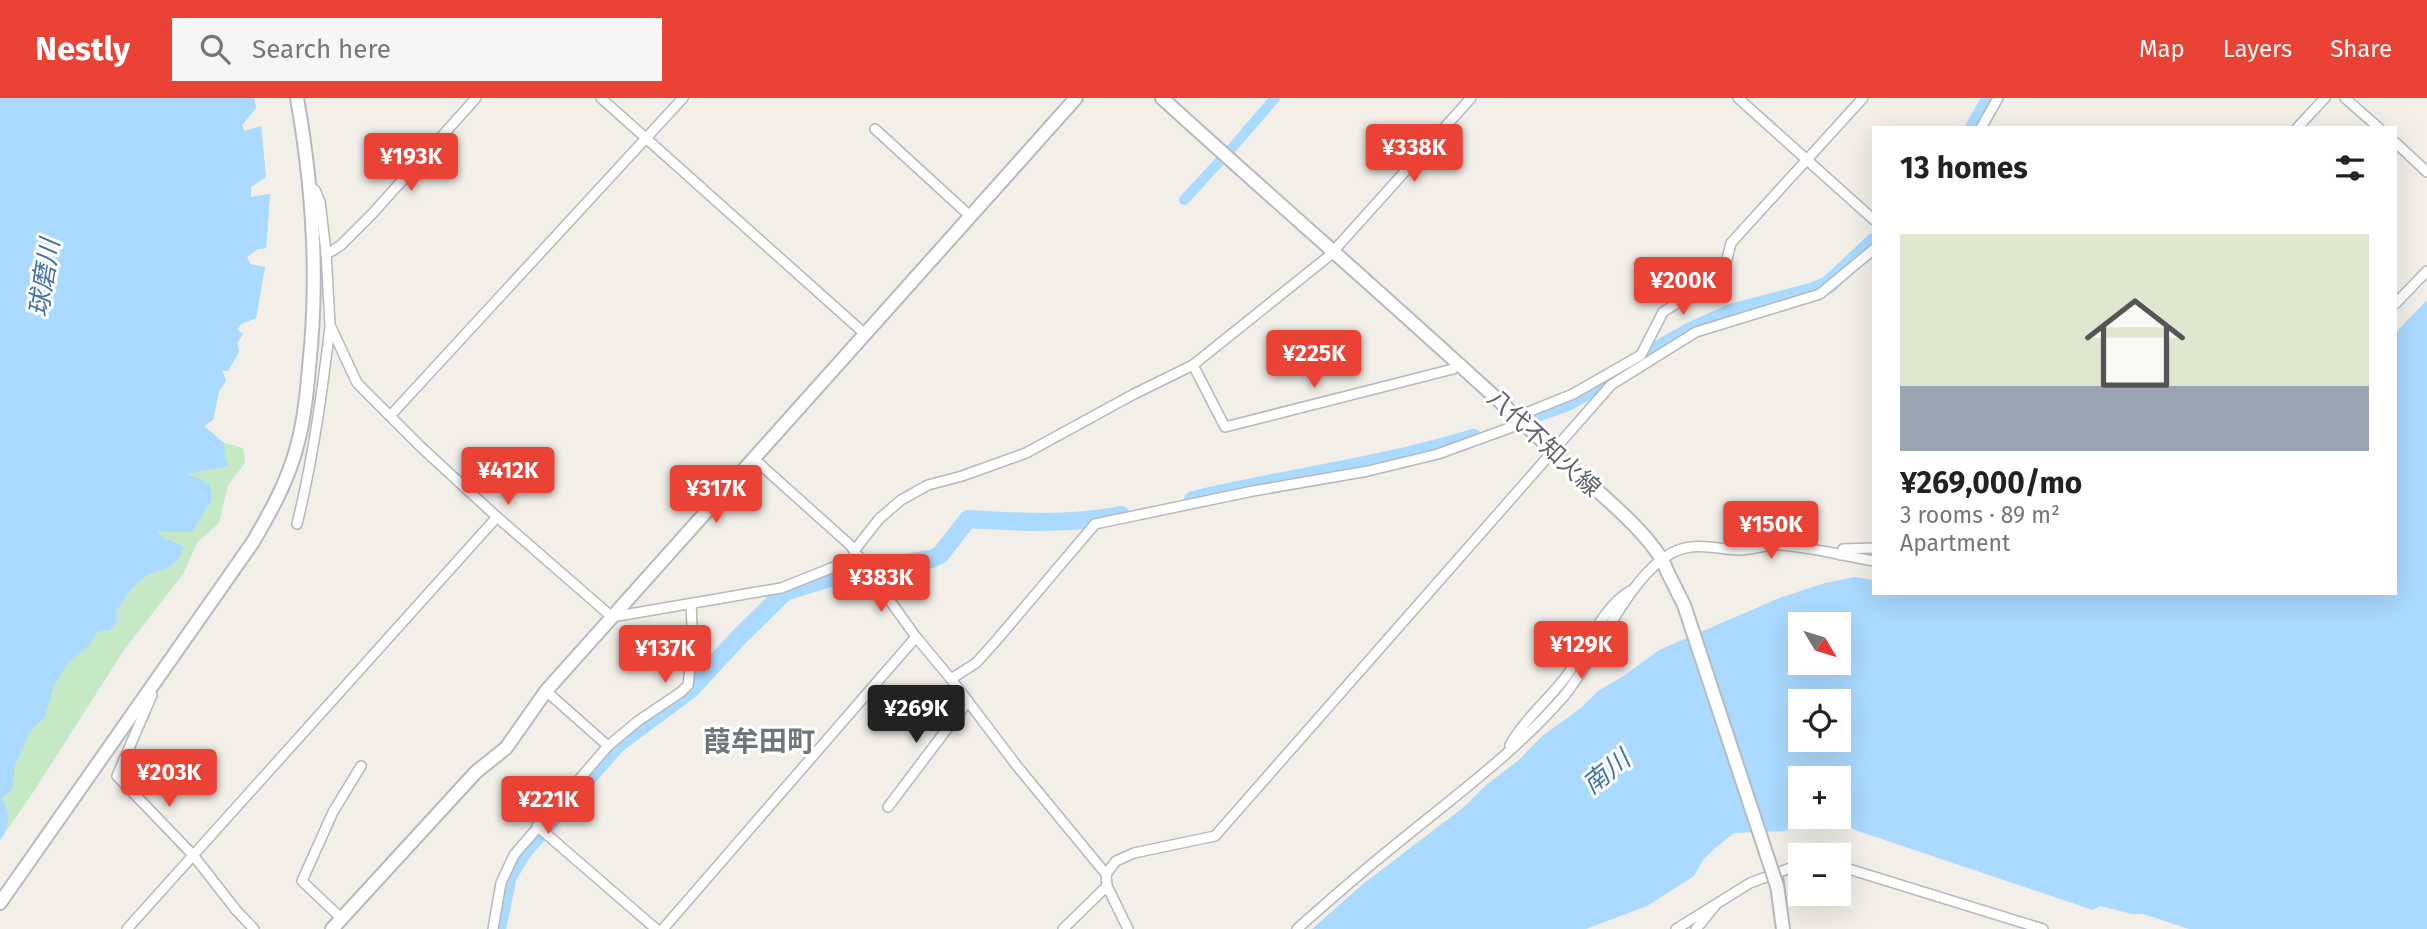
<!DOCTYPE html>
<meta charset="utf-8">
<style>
:root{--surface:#fff;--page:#f6f6f6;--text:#222;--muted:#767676;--accent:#ea4335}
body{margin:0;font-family:"Fira Sans","Noto Sans JP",sans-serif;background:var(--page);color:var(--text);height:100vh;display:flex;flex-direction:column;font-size:26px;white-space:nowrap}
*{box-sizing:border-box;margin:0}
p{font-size:23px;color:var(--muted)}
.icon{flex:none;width:38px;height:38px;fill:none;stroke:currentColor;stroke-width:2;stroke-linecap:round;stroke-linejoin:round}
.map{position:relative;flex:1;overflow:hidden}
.sheet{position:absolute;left:1872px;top:28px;width:525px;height:469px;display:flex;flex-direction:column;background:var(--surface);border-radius:0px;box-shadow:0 7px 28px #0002}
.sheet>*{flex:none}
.needle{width:46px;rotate:128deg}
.controls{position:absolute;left:1788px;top:514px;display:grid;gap:14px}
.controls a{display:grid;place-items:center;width:63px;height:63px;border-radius:0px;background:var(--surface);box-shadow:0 7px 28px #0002;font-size:35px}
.price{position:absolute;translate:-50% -60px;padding:0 16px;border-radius:7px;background:var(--accent);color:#fff;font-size:23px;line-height:46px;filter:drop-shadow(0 2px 4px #0008)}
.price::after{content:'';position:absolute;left:50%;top:42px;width:21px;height:16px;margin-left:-10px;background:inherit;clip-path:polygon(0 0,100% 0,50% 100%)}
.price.active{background:#222;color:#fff}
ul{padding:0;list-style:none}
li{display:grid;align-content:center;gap:14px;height:371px;padding:0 28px}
li span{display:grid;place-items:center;height:217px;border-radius:0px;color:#555}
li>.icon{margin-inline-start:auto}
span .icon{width:126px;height:126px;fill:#fffc;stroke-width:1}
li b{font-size:30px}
h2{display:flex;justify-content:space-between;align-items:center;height:84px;padding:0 28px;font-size:30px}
header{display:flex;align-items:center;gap:42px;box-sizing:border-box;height:98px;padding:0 35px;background:var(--accent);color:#fff}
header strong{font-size:33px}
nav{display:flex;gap:38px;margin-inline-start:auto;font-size:24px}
.search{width:490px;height:63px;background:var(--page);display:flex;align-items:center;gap:18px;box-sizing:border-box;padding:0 24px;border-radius:0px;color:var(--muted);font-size:26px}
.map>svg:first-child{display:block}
.green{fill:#c5e8c5}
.water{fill:#aadaff;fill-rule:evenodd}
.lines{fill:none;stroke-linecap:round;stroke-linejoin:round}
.canal{stroke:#aadaff;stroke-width:10}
.river{stroke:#aadaff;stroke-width:18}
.street-casing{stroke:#b5b8bc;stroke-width:12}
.secondary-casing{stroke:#b6babf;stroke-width:16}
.street{stroke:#fff;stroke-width:9}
.secondary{stroke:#fff;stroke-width:12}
.secondary-bridge-casing{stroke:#b6babf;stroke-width:16;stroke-linecap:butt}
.secondary-bridge{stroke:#fff;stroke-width:12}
.labels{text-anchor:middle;stroke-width:6;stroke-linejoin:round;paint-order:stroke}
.street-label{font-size:24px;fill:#5f6368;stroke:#fff}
.water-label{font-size:26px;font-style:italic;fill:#4174aa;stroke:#fff}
.quarter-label{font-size:28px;font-weight:bold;fill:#70757a;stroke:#fff}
</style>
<header>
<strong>Nestly</strong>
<div class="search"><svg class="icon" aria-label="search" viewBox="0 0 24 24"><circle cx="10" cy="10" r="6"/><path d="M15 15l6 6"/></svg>Search here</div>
<nav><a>Map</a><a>Layers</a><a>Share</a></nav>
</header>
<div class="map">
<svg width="2427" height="831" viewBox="0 0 2427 831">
<rect width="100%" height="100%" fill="#f1efe8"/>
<path class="green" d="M254,0L256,10L242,27L244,33L261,28L266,79L251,89V99L270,96L266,150L258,151L247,159L250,166L265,170L256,220L241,226L237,232L243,236L237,245L239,254L228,273L222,272L226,283L219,293L213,322L204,328L224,345L243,350L245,365L228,387L219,425L197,445L183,476L124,552L32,696L0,742V519L234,32Z"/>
<g class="water">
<path d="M0,0H254L256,10L242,27L244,33L261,28L266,79L251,89V99L270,96L266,150L258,151L247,159L250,166L265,169L256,220L241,226L237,232L243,236L237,245L239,254L228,273L222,272L226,283L219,293L213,322L204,328L224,345L225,360L228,368L187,376L210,386L212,401L192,434L158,433L159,437L184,449C172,478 162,466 141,482C131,489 124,503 116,513L118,523L109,533L99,532L88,548L68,565L54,587L44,620L31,632L15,666L12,692L2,700C10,715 11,728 0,742Z"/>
<path d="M2427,202V831H2189L2143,816H2132L2100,808L2093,812L1837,726L1809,722L1785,733L1734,735L1715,750L1703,762L1694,778L1647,808L1586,831H1312L1363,786L1464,709L1485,688L1520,661L1542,638L1581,610L1598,593L1625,577L1659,552L1782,499L1825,485L1855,479L1874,482V495H2396V234ZM1801,527H1839V565H1801ZM1801,604H1839V642H1801ZM1801,681H1839V719H1801Z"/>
</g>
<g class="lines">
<g class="canal">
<path d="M1231,51L1275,0"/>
<path d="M1184,102L1220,63"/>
</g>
<g class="river">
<path d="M1974,30L1991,0"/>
<path d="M1528,318L1565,305L1618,277L1643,260L1689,234L1731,215L1811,194L1828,187L1874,144"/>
<path d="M1193,402C1286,380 1381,368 1473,340"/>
<path d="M497,831L508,778L524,752L617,646L691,591L738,540L785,494L853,473L931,461L940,457L968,421C1017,424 1072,427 1121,417"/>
</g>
<defs>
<g id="street">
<path d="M601,0L865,236"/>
<path d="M1738,0L1874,122"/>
<path d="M2345,0L2379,30"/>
<path d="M1981,30L1998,0"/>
<path d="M2297,30L2325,0"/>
<path d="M875,31L970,118"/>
<path d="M2396,45L2427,74"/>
<path d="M311,90L315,92L320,104L326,154L330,227L357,285L422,350L497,419L612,519L781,490L859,459"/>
<path d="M326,154L332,153L341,147L373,115L476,0"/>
<path d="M2396,205L2427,173"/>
<path d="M1193,267L1225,329L1453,271L1458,267"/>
<path d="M390,318L683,0"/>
<path d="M1516,319L1573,296L1641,257L1663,214L1719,179L1724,173L1731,145L1863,0"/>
<path d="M753,360L850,447L916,539L951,581L1017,668L1106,776L1107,788L1128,831"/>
<path d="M297,426C313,361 322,295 330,229"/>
<path d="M854,453L879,421L901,402L928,387L962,378L1026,355L1134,296L1193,267L1329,158L1471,0"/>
<path d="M1840,457L1843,451L1874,450"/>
<path d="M951,581L976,565L995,544L1095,426L1253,393L1368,373L1438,356L1523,325"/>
<path d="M149,592L152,597L117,678L193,757L236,812L254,831"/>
<path d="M546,593L608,648"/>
<path d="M1510,647C1524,622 1547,603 1565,580C1584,555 1602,509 1630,493"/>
<path d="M888,709L968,603"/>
<path d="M537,728L656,831"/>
<path d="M1839,768L2043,831"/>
<path d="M1106,776L1116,763L1134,755L1215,738L1611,287L1696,234L1820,196L1874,151"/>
<path d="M341,820L302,783L333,714L361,668"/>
<path d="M127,831L497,419"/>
<path d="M493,831L501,785L514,757L608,648L638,623L681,594L688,587L693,547L691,506"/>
<path d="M663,831L916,539"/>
<path d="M1063,831L1107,788"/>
<path d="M1297,831C1334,798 1371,766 1410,735C1463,692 1519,650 1564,598C1597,559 1630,473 1676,453C1696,444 1717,451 1739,452C1753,452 1767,446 1780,447C1812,449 1843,458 1874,463"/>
<path d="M1676,831L1750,785L1801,766"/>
<path d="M1696,831L1715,808"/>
</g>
<g id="secondary">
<path d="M1162,0C1295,121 1432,239 1563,362C1591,388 1656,439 1667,473"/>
<path d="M1776,779L1783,831"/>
<path d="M0,805L253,444C271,413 288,383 297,348C304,323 307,295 309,269C319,179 313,90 297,0"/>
<path d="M332,831L476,674L506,650L546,593L1076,0"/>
</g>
</defs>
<use href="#street" class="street-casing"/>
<use href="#secondary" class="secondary-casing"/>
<use href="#street" class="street"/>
<use href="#secondary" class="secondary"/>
<defs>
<path id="secondary-bridge" d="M1667,473L1684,507L1777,788"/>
</defs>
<use href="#secondary-bridge" class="secondary-bridge-casing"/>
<use href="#secondary-bridge" class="secondary-bridge"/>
</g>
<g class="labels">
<g class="street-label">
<text transform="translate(1544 345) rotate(43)" y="8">八代不知火線</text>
</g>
<g class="water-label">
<text transform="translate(44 180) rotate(-81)" y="9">球磨川</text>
<text transform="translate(1606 674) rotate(-39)" y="9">南川</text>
</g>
<g class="quarter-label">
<text x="759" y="653">葭牟田町</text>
</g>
</g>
</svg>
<div class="controls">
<a><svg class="needle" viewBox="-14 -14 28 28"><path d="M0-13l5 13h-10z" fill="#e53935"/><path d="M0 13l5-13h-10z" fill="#767676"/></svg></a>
<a><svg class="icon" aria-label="locate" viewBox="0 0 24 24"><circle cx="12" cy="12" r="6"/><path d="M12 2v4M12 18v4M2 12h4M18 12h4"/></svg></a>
<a>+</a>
<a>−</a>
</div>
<b class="price" style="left:1414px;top:86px">¥338K</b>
<b class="price" style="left:411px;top:95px">¥193K</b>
<b class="price" style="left:1683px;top:219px">¥200K</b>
<b class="price" style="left:1314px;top:292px">¥225K</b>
<b class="price" style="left:508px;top:409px">¥412K</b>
<b class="price" style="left:716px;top:427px">¥317K</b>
<b class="price" style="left:1771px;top:463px">¥150K</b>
<b class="price" style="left:881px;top:516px">¥383K</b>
<b class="price" style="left:1581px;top:583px">¥129K</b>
<b class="price" style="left:665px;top:587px">¥137K</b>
<b class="price active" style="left:916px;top:647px">¥269K</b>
<b class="price" style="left:169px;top:711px">¥203K</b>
<b class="price" style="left:548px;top:738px">¥221K</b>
<section class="sheet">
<h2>13 homes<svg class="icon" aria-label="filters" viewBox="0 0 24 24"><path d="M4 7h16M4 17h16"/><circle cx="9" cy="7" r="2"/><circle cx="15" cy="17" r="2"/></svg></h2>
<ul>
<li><span style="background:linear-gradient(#dfe7d0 70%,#9aa5b1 0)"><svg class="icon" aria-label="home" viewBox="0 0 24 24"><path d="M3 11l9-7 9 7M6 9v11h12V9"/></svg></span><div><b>¥269,000/mo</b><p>3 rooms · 89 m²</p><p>Apartment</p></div></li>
</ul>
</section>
</div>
